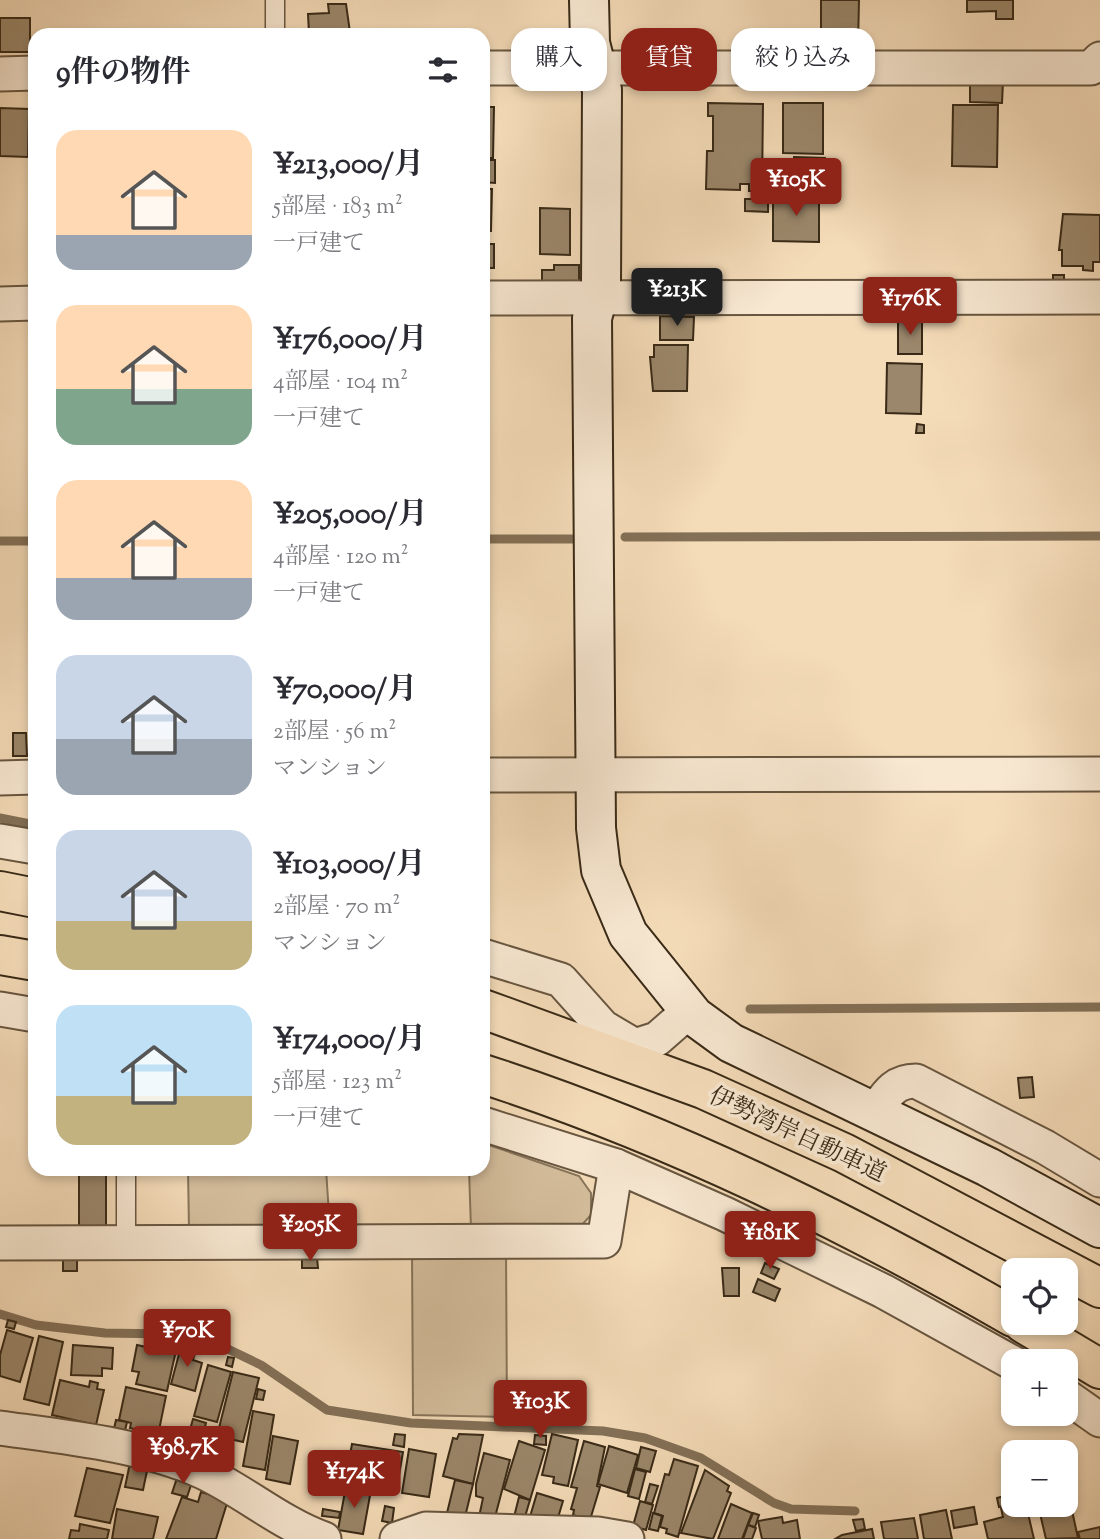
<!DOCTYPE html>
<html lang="ja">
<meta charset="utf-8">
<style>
:root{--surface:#fff;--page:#f7f7f7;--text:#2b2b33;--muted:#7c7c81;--accent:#8f2418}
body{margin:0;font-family:"Sorts Mill Goudy","Noto Serif JP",serif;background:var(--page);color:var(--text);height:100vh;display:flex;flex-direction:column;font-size:26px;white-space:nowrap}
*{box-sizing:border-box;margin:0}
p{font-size:23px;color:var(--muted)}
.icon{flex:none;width:38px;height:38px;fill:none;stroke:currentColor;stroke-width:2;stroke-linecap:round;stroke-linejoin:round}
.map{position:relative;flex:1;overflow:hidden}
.side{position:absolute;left:28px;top:28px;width:462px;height:1148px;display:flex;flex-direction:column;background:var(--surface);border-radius:21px;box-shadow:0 4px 10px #0003}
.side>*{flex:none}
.guide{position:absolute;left:511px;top:28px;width:483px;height:63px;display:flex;gap:14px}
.buttons{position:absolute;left:1001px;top:1258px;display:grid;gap:14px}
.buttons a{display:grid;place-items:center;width:77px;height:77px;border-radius:14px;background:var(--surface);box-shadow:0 4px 10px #0003;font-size:35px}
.price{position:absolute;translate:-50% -60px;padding:0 16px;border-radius:7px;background:var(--accent);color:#fff;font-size:23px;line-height:46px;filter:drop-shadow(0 2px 4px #0008)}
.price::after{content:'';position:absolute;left:50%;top:42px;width:21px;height:16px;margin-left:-10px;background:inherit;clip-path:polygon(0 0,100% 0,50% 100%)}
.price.on{background:#222;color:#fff}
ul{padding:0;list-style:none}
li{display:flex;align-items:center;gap:21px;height:175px;padding:0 28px}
li span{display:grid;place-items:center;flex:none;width:196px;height:140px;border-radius:21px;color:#555}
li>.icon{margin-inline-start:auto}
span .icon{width:84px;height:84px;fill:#fffc;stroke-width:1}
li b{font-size:30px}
h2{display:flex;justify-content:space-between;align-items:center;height:84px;padding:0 28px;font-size:30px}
.chip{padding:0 24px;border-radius:21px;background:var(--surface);box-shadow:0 4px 10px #0003;font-size:24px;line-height:63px}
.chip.on{background:var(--accent);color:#fff}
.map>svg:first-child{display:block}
.green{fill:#d5be9d;stroke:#87745a;stroke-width:2}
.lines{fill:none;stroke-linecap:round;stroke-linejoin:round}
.stream{stroke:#837057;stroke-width:9}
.building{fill:#9b876b;stroke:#392a17;stroke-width:2}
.lane-casing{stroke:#685640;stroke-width:21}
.street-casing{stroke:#685640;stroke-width:37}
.secondary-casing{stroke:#392a17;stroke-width:42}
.highway-casing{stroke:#392a17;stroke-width:42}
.lane{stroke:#f8e8d2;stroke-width:18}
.street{stroke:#f8e8d2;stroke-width:33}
.secondary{stroke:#f8e8d2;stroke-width:38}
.highway{stroke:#f5dcb9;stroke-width:38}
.labels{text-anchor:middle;stroke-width:7;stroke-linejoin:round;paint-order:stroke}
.street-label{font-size:24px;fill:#392a17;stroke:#f8e8d2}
</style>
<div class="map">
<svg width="1100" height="1539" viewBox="0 0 1100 1539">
<rect width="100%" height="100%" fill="#f5dcb9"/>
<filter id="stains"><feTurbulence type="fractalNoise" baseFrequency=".00286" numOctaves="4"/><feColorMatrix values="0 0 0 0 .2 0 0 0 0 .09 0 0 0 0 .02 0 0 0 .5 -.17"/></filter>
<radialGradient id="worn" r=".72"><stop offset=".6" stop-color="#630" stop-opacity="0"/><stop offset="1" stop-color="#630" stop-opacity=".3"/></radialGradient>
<g class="green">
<path d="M483,1143L579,1176L591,1193V1215L579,1228L471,1229L469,1169H483Z"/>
<path d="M188,1169H326L330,1230H189Z"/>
<path d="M506,1251L507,1417L413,1415L412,1252Z"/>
</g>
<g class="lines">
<g class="stream">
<path d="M625,537L1100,536"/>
<path d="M483,539H572"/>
<path d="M0,541H35"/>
<path d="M0,818L35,825"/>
<path d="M750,1009L1100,1007"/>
<path d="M0,1314L36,1325L105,1333L168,1334L211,1341L261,1365L327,1410L411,1423L603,1431L645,1438L701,1458L774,1503L791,1509L855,1511"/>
</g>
</g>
<g class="building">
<path d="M821,0H859L858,46L821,45Z"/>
<path d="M967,0H1013V19H996V11L967,12Z"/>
<path d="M328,4H346L350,32L309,34L308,14L329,13Z"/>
<rect x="0" y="18" width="30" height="34"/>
<path d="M970,82H1003L1002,103L970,102Z"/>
<path d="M708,103L763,104L762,191H749V184H740V190L706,189L707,151H713V116H708Z"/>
<path d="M783,103H823V154L783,153Z"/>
<path d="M953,105H998L997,167L952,166Z"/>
<path d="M483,107H494L493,158H483Z"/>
<path d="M0,108L29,109L28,157L0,156Z"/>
<path d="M794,157L825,158L824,188L793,187Z"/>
<path d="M483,160H495V183L483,182Z"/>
<path d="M483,189H492L491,231H483Z"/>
<path d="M773,193L819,196V242L773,241Z"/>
<path d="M745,199H768V212L745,211Z"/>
<path d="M540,208L570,209V255L540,254Z"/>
<path d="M1063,214L1100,215V262H1093V271L1083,270V266H1062V250H1059Z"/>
<rect x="483" y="244" width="11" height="24"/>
<path d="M554,265H579V281L571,287H542V270H554Z"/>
<rect x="1053" y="275" width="11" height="10"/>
<path d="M660,316L694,317L693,340H660Z"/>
<path d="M898,320L922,321V354H898Z"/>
<path d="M654,345H688L687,391H653L650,357H654Z"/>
<path d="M887,363L922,364L921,414L886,413Z"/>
<path d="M917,424L924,425V433H916Z"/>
<path d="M29,656H35V665L29,664Z"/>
<path d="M13,733H26L27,756H13Z"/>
<path d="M1032,1077L1034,1097L1020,1098L1018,1078Z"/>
<rect x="79" y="1169" width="27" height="58"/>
<path d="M317,1258L318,1268H302V1259Z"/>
<path d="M77,1259V1271H63V1260Z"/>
<path d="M765,1263L779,1269L774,1279L761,1273Z"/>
<path d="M722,1268H739V1296H724Z"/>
<path d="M758,1279L780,1289L775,1301L753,1292Z"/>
<path d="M8,1320L16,1322L14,1329L6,1327Z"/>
<path d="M7,1330L33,1338L20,1382L0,1376V1355Z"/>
<path d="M147,1335L158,1337L157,1344L146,1343Z"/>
<path d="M39,1336L63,1342L49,1405L24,1399Z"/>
<path d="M162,1343L177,1346L167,1391L136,1384L139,1372L132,1371L137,1345L160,1350Z"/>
<path d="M182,1343L197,1347L193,1360L202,1363L195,1391L171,1384Z"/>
<path d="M73,1345L113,1348L112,1369L102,1368V1376L71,1375Z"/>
<path d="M228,1357L234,1358L232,1367L226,1365Z"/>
<path d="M208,1365L231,1372L217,1422L194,1416Z"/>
<path d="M233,1372L259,1378L243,1442L217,1436Z"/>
<path d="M60,1380L89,1387L90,1381L98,1383L97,1389L104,1390L96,1425L52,1415Z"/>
<path d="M126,1387L166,1396L158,1435L130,1428L131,1423L119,1420Z"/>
<path d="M258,1389L265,1391L263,1400L256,1399Z"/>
<path d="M253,1411L274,1415L265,1470L243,1466Z"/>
<path d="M193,1419L206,1423L201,1440L188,1437Z"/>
<path d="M116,1420L127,1422L123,1439L112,1437Z"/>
<path d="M395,1434L405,1435L404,1447L393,1445Z"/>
<path d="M459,1434L483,1435L473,1484L443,1476L453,1438L457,1439Z"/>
<path d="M552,1434L578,1440L568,1486L553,1483L554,1477L542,1475Z"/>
<path d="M535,1435L546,1436V1445L534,1444Z"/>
<path d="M273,1436L298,1441L290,1484L266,1479Z"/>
<path d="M519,1441L545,1450L530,1500L504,1489Z"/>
<path d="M584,1441L605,1447L597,1486L600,1487L590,1520L573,1515L574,1510L571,1509L577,1488L571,1487Z"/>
<path d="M352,1444L403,1452L396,1493L345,1484Z"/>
<path d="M609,1446L638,1455L627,1493L598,1484Z"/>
<path d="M641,1447L656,1451L650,1472L636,1468Z"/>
<path d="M409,1449L436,1454L429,1497L402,1493Z"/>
<path d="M484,1453L510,1460L494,1521L479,1517L483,1498L476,1496V1484Z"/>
<path d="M674,1459L698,1466L678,1537L666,1533L667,1529L660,1527L663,1516L654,1513L665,1474L669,1475Z"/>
<path d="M130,1463L148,1466L143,1490L125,1487Z"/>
<path d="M87,1468L123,1475L110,1523L75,1516Z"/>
<path d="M635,1469L646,1472L639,1499L628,1496Z"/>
<path d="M705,1470L729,1486L727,1491L731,1493L713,1539L681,1533Z"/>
<path d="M178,1475L193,1479L187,1497L172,1493Z"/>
<path d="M455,1480L473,1484L465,1517L447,1513Z"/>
<path d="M650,1484L658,1486L652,1504L645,1502Z"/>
<path d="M346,1486L371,1490L363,1534L338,1530Z"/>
<path d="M201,1492L228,1500L216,1539H166L182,1497L198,1502Z"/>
<path d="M537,1493L563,1501L557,1521L529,1520Z"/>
<path d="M1008,1495L1010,1504L999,1507L997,1498Z"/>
<path d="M519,1497L530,1500L524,1520L514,1517Z"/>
<path d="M1069,1497L1078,1538L1046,1539L1038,1505H1066V1498Z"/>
<path d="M640,1501L653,1505L646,1530L633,1526Z"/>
<path d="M731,1504L752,1513L742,1539H718Z"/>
<path d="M1016,1505H1026L1034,1539H988L984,1522L1003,1517L1001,1508Z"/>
<path d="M385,1506L394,1508L392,1523L382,1521Z"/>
<path d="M974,1507L977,1524L954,1528L951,1511Z"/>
<path d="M117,1509L158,1517L153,1539H112Z"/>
<path d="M323,1509L340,1512L339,1518L322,1516Z"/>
<path d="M946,1510L952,1539H924L920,1515Z"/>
<path d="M653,1513L662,1516L658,1531L649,1529Z"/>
<path d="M753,1513L759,1515L755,1527L748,1525Z"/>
<path d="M782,1517L783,1523L797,1520L800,1539H762L758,1521Z"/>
<path d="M914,1518L918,1539H884L881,1522Z"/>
<path d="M863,1519L865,1529L856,1531L853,1520Z"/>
<path d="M80,1524L109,1530L107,1539H69L71,1530L79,1531Z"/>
<path d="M748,1525L756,1528L752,1539H743Z"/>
<path d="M1100,1527V1539H1080L1078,1532Z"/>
<path d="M872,1529L874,1539H835L842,1535Z"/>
</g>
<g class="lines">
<defs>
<g id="lane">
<path d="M275,35V0"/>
<path d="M126,1243V1169"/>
</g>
<g id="street">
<path d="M483,68H1091L1100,59"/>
<path d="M0,74L35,73"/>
<path d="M483,298L1100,297"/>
<path d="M0,304L35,303"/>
<path d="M483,775L1100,774"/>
<path d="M0,778L35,777"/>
<path d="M0,841L35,847"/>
<path d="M483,956L561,980L603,1027L635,1046L657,1039L689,1011"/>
<path d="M0,1009L35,1015"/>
<path d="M875,1111C887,1094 894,1081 916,1081L1045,1147L1100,1180"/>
<path d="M483,1124L616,1166L725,1214L883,1291L1013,1363"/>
<path d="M0,1243L604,1241L616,1166"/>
<path d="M1066,1396L1100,1420"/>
<path d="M0,1428C65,1437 144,1445 203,1472C245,1492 280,1523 324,1539"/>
<path d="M397,1539L426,1529L598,1534L627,1539"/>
</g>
<path id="secondary" d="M589,0L590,43L602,90L601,285L592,318L596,828L601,870L628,934L694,1016L731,1043L988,1167L1100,1228"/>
<g id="highway">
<path d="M0,891L35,898"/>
<path d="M0,955L35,961"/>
<path d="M483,1009L703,1089L844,1153L1100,1288"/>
<path d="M483,1074C669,1134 844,1220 1013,1317"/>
<path d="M1023,1323L1100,1369"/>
</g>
</defs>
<use href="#lane" class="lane-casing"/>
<use href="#street" class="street-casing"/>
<use href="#secondary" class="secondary-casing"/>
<use href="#highway" class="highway-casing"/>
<use href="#lane" class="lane"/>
<use href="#street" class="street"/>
<use href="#secondary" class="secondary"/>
<use href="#highway" class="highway"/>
</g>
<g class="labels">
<g class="street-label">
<text transform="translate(798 1134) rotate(25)" y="8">伊勢湾岸自動車道</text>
</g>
</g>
<rect width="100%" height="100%" filter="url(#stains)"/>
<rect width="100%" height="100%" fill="url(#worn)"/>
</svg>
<div class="buttons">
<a><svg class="icon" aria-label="locate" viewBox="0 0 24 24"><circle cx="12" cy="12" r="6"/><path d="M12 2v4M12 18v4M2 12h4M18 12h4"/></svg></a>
<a>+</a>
<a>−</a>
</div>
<b class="price" style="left:796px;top:218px">¥105K</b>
<b class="price on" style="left:677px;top:328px">¥213K</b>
<b class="price" style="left:910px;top:337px">¥176K</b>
<b class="price" style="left:310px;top:1263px">¥205K</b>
<b class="price" style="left:770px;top:1271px">¥181K</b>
<b class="price" style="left:187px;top:1369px">¥70K</b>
<b class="price" style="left:540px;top:1440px">¥103K</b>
<b class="price" style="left:183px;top:1486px">¥98.7K</b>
<b class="price" style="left:354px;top:1510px">¥174K</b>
<div class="guide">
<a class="chip">購入</a>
<a class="chip on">賃貸</a>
<a class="chip">絞り込み</a>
</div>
<section class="side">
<h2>9件の物件<svg class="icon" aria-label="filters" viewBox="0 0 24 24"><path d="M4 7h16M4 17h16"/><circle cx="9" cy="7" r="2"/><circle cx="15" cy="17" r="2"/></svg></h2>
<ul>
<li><span style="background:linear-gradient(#ffd9b3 75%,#9aa5b1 0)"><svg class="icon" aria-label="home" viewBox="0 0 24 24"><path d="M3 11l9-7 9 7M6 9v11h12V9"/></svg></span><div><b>¥213,000/月</b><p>5部屋 · 183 m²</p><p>一戸建て</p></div></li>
<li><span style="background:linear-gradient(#ffd9b3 60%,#7fa58c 0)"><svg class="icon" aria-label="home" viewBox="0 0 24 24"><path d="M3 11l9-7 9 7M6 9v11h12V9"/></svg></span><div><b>¥176,000/月</b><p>4部屋 · 104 m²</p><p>一戸建て</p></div></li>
<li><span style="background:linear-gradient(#ffd9b3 70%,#9aa5b1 0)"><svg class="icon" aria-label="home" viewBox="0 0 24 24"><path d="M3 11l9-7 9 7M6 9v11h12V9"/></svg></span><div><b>¥205,000/月</b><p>4部屋 · 120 m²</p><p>一戸建て</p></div></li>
<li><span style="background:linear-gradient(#c9d6e8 60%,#9aa5b1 0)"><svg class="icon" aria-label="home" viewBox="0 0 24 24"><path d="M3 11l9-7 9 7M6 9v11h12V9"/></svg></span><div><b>¥70,000/月</b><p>2部屋 · 56 m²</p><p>マンション</p></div></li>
<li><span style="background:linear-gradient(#c9d6e8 65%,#c2b280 0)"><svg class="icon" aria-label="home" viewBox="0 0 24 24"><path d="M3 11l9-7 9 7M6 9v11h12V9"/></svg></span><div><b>¥103,000/月</b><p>2部屋 · 70 m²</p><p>マンション</p></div></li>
<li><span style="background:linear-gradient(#bfe0f5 65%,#c2b280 0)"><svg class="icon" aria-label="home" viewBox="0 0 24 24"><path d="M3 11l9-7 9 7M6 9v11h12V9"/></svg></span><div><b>¥174,000/月</b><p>5部屋 · 123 m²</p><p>一戸建て</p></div></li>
</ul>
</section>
</div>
